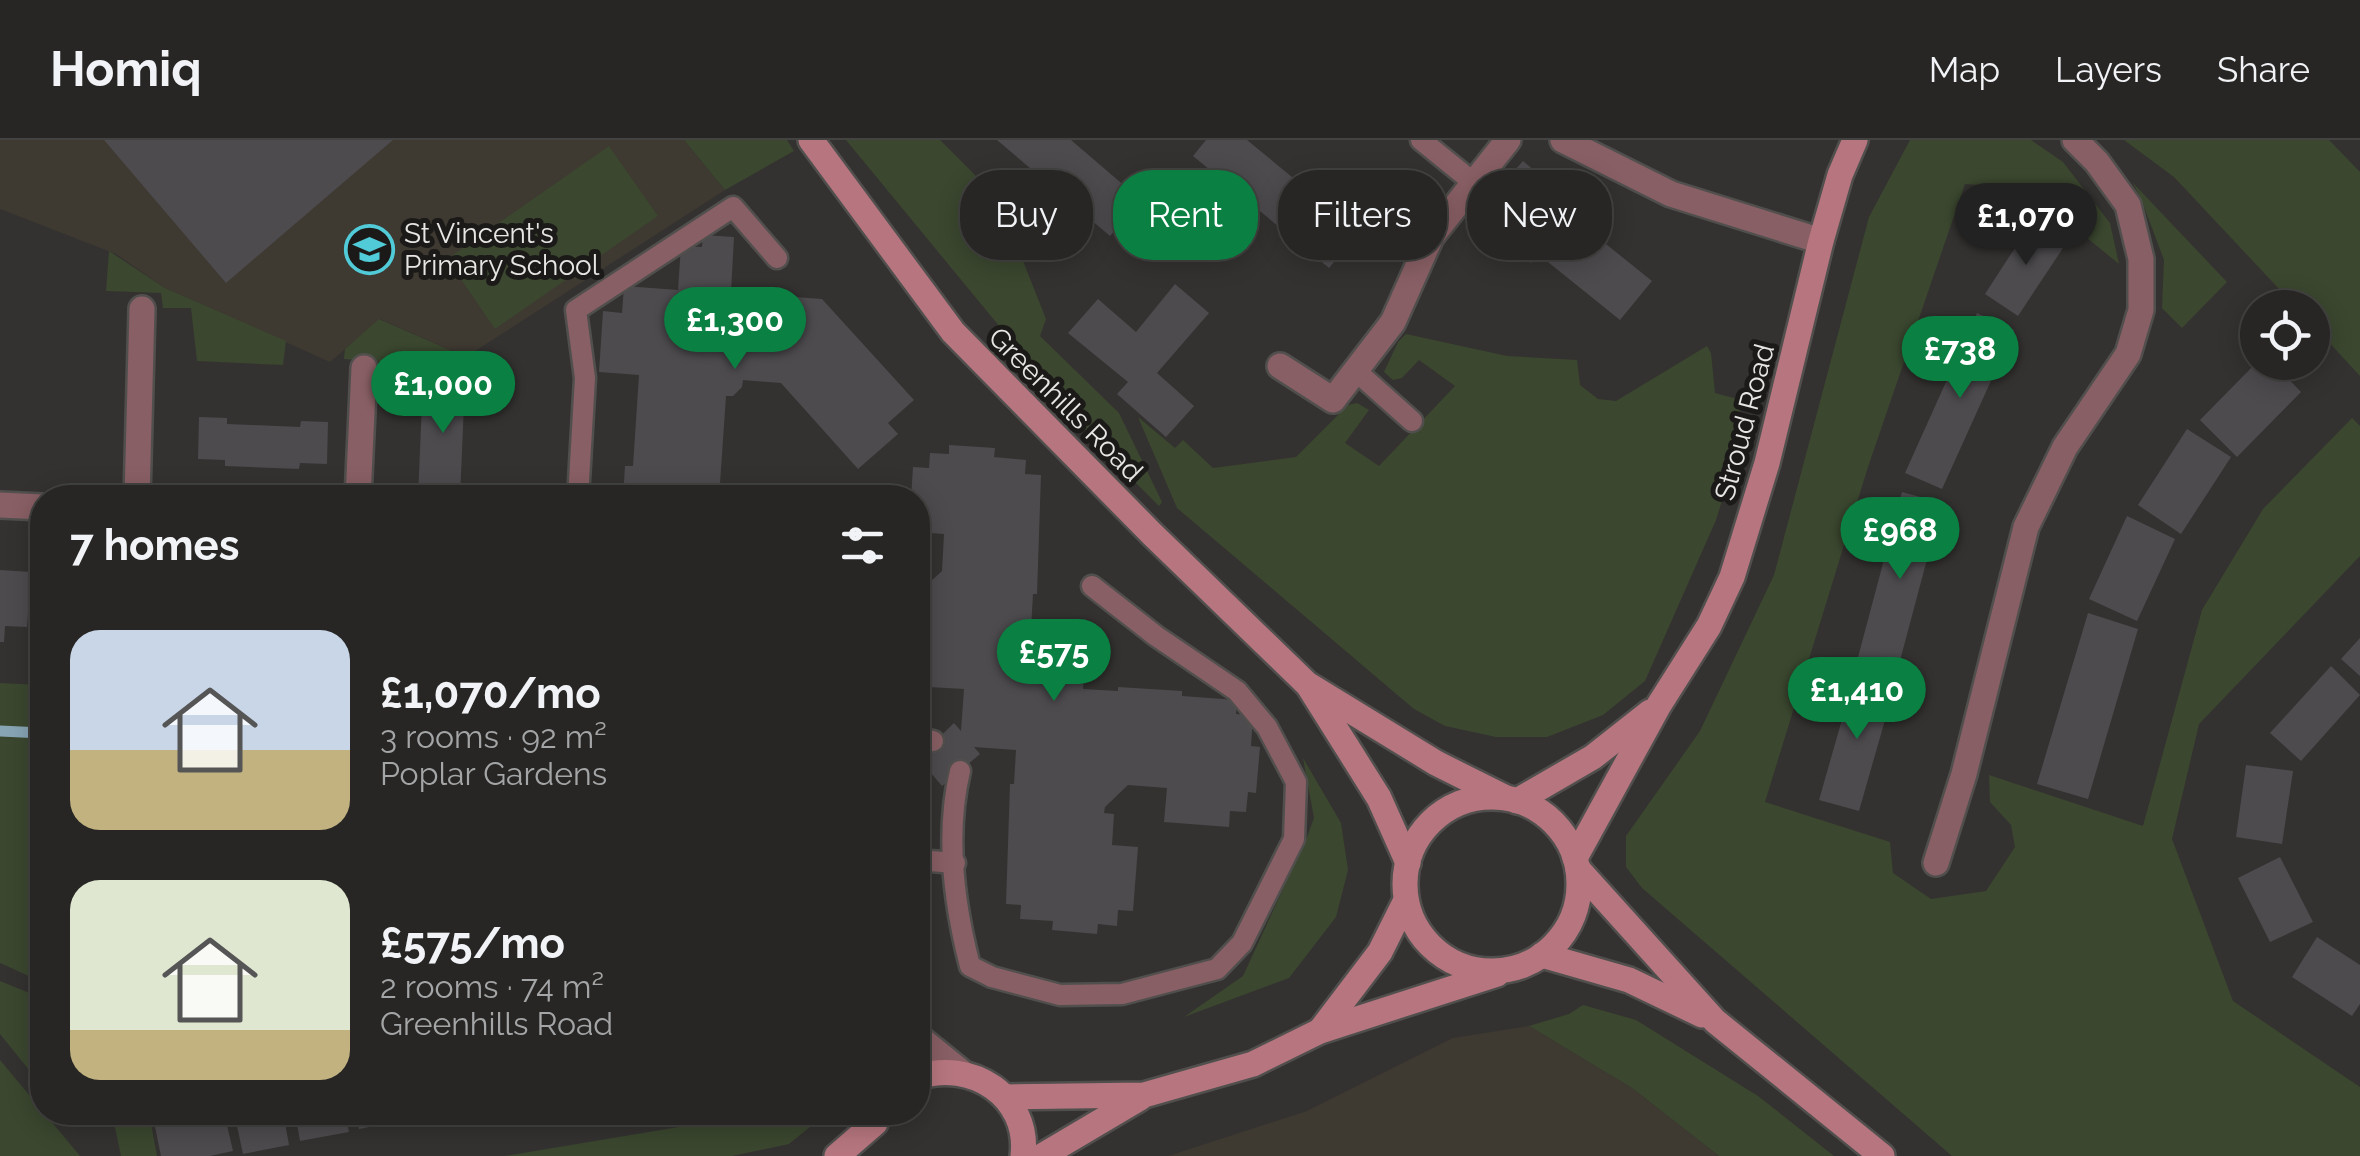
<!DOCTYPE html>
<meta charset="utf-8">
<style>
:root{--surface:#272624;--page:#333231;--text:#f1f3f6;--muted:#a4a5a6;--line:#434341;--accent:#0b8043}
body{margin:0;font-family:Raleway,sans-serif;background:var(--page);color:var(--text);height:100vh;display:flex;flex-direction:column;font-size:38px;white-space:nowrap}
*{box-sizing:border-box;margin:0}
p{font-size:32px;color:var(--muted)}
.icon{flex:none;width:55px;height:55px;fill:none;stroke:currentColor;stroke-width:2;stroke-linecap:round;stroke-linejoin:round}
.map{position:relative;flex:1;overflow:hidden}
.panel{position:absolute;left:30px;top:345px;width:900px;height:640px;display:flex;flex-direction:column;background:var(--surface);border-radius:40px;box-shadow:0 5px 25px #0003,0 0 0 2px var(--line)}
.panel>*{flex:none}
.hud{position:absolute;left:960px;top:30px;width:950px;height:90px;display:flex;gap:20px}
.controls{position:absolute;left:2240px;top:150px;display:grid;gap:20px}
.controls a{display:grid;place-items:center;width:90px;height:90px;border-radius:50%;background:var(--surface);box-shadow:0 5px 25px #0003,0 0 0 2px var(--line);font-size:50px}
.price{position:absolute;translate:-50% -85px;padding:0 22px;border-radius:35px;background:var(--accent);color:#fff;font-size:32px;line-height:65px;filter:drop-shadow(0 2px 5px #0008)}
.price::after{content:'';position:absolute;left:50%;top:60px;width:30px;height:22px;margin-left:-15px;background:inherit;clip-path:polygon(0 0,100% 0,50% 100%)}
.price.selected{background:#222;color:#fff}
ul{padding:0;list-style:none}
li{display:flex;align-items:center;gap:30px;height:250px;padding:0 40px}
li span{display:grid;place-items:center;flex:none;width:280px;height:200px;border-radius:30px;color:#555}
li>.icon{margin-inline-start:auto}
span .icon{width:120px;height:120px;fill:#fffc;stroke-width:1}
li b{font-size:42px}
h2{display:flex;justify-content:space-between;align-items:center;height:120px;padding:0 40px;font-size:42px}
.chip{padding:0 35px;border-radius:40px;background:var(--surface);box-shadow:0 5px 25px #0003,0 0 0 2px var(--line);font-size:35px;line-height:90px}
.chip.selected{background:var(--accent);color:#fff}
header{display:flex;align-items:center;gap:60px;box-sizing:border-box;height:140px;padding:0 50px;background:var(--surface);border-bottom:2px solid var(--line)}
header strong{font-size:48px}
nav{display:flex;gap:55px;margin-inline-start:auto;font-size:35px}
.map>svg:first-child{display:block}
.built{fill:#3e3931}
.green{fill:#3b472f}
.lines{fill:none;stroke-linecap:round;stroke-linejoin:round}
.stream{stroke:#87a5b5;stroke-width:11}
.building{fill:#4d4b4e}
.lane-casing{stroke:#514f4d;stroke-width:25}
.street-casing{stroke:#514f4d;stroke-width:30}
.secondary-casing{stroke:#514f4d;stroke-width:30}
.lane{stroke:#885f64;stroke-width:20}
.street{stroke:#885f64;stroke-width:25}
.secondary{stroke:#b7767f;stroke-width:25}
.labels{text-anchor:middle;stroke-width:10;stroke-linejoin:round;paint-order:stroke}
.poi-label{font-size:28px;fill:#e8e6e5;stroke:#1b1a19;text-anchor:start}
.street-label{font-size:28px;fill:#e8e6e5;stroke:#1b1a19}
</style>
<header>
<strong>Homiq</strong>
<nav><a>Map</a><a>Layers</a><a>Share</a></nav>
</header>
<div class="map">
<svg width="2360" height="1016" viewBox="0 0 2360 1016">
<rect width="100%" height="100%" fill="#343230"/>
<g class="built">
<path d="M0,0H684L725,50L466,217L380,179L330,222L165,148L116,114L0,69Z"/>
<path d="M1529,886L1632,948L1719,1016H1168L1307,971L1453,898Z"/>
</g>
<g class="green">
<path d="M684,0H787L794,11L725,50Z"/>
<path d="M846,0H940L998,58L1046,179L1040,196L1119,273L1162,362L1159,366L1093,300Z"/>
<path d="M1910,0H2031L2063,22L2110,83L2119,124L2038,58L1996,46L1965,44L1868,327L1765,662L1890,702L1893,733L1931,759L1986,751L2015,707L2011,685L1990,662L1989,635L2143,686L2202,470L2263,369L2352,278L2360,286V416L2199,584L2172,699L2233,861L2360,947V1016H1952L1642,748L1626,727V696L1700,591L1774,435L1869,77Z"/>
<path d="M2124,0H2329L2360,32V236L2313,185L2312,168L2296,167L2174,37Z"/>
<path d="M609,6L658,76L495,189L447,119Z"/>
<path d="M2132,42L2227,142L2182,188L2162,168L2164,120L2140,56Z"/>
<path d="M109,111L165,148L286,201L283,225L197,221L191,168H163L161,153L106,151Z"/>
<path d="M379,179L466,217L467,229L344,219L345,209Z"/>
<path d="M1406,194L1507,216L1577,220L1580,245L1598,259L1616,261L1707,206L1711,213L1715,253L1741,260L1731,332L1716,380L1645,541L1603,575L1547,597H1496L1445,586L1414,569L1177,368L1138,277L1175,308L1183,300L1213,328L1296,317L1348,265L1357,263L1369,270L1345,303L1379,326L1455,246L1419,220L1402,238L1393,240L1384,232L1398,202Z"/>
<path d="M0,543L42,545V842L0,823Z"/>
<path d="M1303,618L1341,683L1348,730L1336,777L1289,838L1184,877L1243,836L1307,697L1314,678Z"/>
<path d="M0,841L27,852L42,865V946L0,894Z"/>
<path d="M1583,865L1636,880L1758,956L1834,1016H1719L1632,948L1529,886L1569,874Z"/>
<path d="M0,920L80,1016H0Z"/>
<path d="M112,973H149L157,1016H121Z"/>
<path d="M763,973H827L789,1004L732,1016H505Z"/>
</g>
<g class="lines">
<path class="stream" d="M0,591L42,593"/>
</g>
<g class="building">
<path d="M104,0H393L226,143Z"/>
<path d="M997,0H1071L1141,60L1110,96Z"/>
<path d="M1206,0H1247L1359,92L1329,128L1193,16Z"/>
<path d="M1523,21L1536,32L1527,44L1513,32Z"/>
<path d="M1505,41L1560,86L1564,80L1591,102L1596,96L1652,141L1620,180L1538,114L1531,123L1475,78Z"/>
<path d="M2033,80L2067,102L2018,176L1985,154Z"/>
<path d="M703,95L734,97L731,152L822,159L914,260L888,283L898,294L858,329L781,243L743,240L742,247L733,256H726L719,358H623L625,326H633L639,235L599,232L603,171L622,173L624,146L678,150L681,106L702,107Z"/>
<path d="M1175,144L1209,173L1157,233L1194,266L1166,297L1117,254L1128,242L1068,193L1098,159L1136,192Z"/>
<path d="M1977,173L2014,190L1942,349L1905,333Z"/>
<path d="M1943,207L1956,213L1949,230L1936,224Z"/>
<path d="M2257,222H2272L2301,252L2237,317L2200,280Z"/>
<path d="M429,234L471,236L470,264H464L460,358H418L422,262H428Z"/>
<path d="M199,277L227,278V284L251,285L300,287L301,281L328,282L327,324L300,323L299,329L225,326V320L198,319Z"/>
<path d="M2187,289L2231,317L2181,394L2138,365Z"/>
<path d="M949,305L995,308L994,317L1026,320L1025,334L1041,335L1037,454H1033L1031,489L1087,493L1083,549L1118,551V547L1182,551V556L1237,560L1236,574L1253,575L1251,606L1260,607L1256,653L1248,652L1246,672L1230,671L1229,687L1164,682L1167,648L1128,645L1105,667L1104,673L1114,674L1112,705L1138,707L1133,771L1118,770L1117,786L1098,784L1097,794L1052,790L1053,781L1020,779L1021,765L1006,764L1010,644H1014L1016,610L974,607L980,614L942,646L918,618L954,583L961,591L964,549L929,547V551H918V453L942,431L944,394L918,392V358H911L913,327L929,328L930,313L949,314Z"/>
<path d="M1902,352L1942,363L1897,532L1857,521Z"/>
<path d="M2127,376L2175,399L2137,481L2089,459Z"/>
<path d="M0,430L31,432L27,487L5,486L4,502H0Z"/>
<path d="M2088,473L2138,489L2088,659L2037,644Z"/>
<path d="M2360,498V536L2341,519Z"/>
<path d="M2331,526L2360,555L2301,621L2270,593Z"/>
<path d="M1855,534L1895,545L1859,671L1819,660Z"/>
<path d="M2246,625L2293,631L2282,704L2236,697Z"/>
<path d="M2280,717L2313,782L2270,802L2238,738Z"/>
<path d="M2317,797L2360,825V864L2352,876L2292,837Z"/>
<path d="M152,972H224L233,1011L210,1016H161Z"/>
<path d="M234,972H283L289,1005L243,1014Z"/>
<path d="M295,972H345L349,992L300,1001Z"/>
<path d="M356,972H402L404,980L359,989Z"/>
</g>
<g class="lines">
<defs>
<g id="lane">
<path d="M1421,0L1474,43"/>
<path d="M1356,231L1412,281"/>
<path d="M578,358L585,238L576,170L733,67L777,118"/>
<path d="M918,598L933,601"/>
<path d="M960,631C945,694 954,764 970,826L992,837L1060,855L1122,854L1217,829L1242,803L1294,699L1296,642L1267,587L1237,551L1156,496L1092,446"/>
<path d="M918,720L955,723"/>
</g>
<g id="street">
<path d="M1563,0L1671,54L1821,101"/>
<path d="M1280,226L1333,260L1393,182L1431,97L1508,0"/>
<path d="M137,358L142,169"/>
<path d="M358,358L364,228"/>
<path d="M0,365L42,367"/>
<path d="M1936,723L1964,634L2026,387L2065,307L2128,214L2141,170V119L2128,65L2097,22L2075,0"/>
<path d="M918,897L960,931"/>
</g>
<g id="secondary">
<path d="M811,0L953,192L1152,394L1307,544L1436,623L1504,657"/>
<path d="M1310,548L1379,658L1408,723"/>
<circle cx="1492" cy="744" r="87"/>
<path d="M1517,661L1593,617L1650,572"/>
<path d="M1575,718L1659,565L1709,486L1732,437L1767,323L1821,101L1840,35L1855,0"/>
<path d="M1578,729L1715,881L1882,1016"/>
<path d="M1542,815L1629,840L1702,875"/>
<path d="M1320,891L1380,812L1406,760"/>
<path d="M918,937C971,919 1030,956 1023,1016"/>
<path d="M1005,957L1144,955L1253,924L1320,891L1497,834"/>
<path d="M837,1016L875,983"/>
<path d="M1042,1016L1140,958"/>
</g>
</defs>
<use href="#lane" class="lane-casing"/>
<use href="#street" class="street-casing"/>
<use href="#secondary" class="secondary-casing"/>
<use href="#lane" class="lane"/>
<use href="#street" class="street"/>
<use href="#secondary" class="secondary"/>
</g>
<defs>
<symbol id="school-ring" viewBox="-11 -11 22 22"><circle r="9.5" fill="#1b1a19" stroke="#52cbd8" stroke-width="1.5"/><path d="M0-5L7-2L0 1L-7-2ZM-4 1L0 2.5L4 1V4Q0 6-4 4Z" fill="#52cbd8"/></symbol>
</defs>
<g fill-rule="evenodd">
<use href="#school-ring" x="342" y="82" width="55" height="55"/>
</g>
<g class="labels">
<g class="poi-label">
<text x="404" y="103">St Vincent's<tspan x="404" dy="32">Primary School</tspan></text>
</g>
<g class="street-label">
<text transform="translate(1066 264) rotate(45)" y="10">Greenhills Road</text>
<text transform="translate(1744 282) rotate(-75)" y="10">Stroud Road</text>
</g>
</g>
</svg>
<div class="controls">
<a><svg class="icon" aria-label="locate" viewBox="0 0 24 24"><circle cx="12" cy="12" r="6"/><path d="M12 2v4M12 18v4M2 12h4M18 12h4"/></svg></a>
</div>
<b class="price selected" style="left:2026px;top:128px">£1,070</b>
<b class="price" style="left:735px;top:232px">£1,300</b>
<b class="price" style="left:1960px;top:261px">£738</b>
<b class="price" style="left:443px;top:296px">£1,000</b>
<b class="price" style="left:1900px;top:442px">£968</b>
<b class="price" style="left:1054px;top:564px">£575</b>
<b class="price" style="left:1857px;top:602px">£1,410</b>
<div class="hud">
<a class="chip">Buy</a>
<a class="chip selected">Rent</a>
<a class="chip">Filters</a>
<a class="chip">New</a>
</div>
<section class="panel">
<h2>7 homes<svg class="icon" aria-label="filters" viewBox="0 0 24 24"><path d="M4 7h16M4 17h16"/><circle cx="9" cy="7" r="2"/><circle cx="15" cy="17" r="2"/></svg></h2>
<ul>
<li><span style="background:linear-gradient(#c9d6e8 60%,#c2b280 0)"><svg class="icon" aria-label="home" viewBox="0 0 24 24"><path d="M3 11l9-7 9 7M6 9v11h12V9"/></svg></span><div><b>£1,070/mo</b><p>3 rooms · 92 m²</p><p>Poplar Gardens</p></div></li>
<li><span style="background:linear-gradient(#dfe7d0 75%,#c2b280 0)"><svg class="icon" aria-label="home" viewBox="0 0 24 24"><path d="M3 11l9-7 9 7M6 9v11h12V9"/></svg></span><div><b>£575/mo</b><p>2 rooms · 74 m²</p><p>Greenhills Road</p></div></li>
</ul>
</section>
</div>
